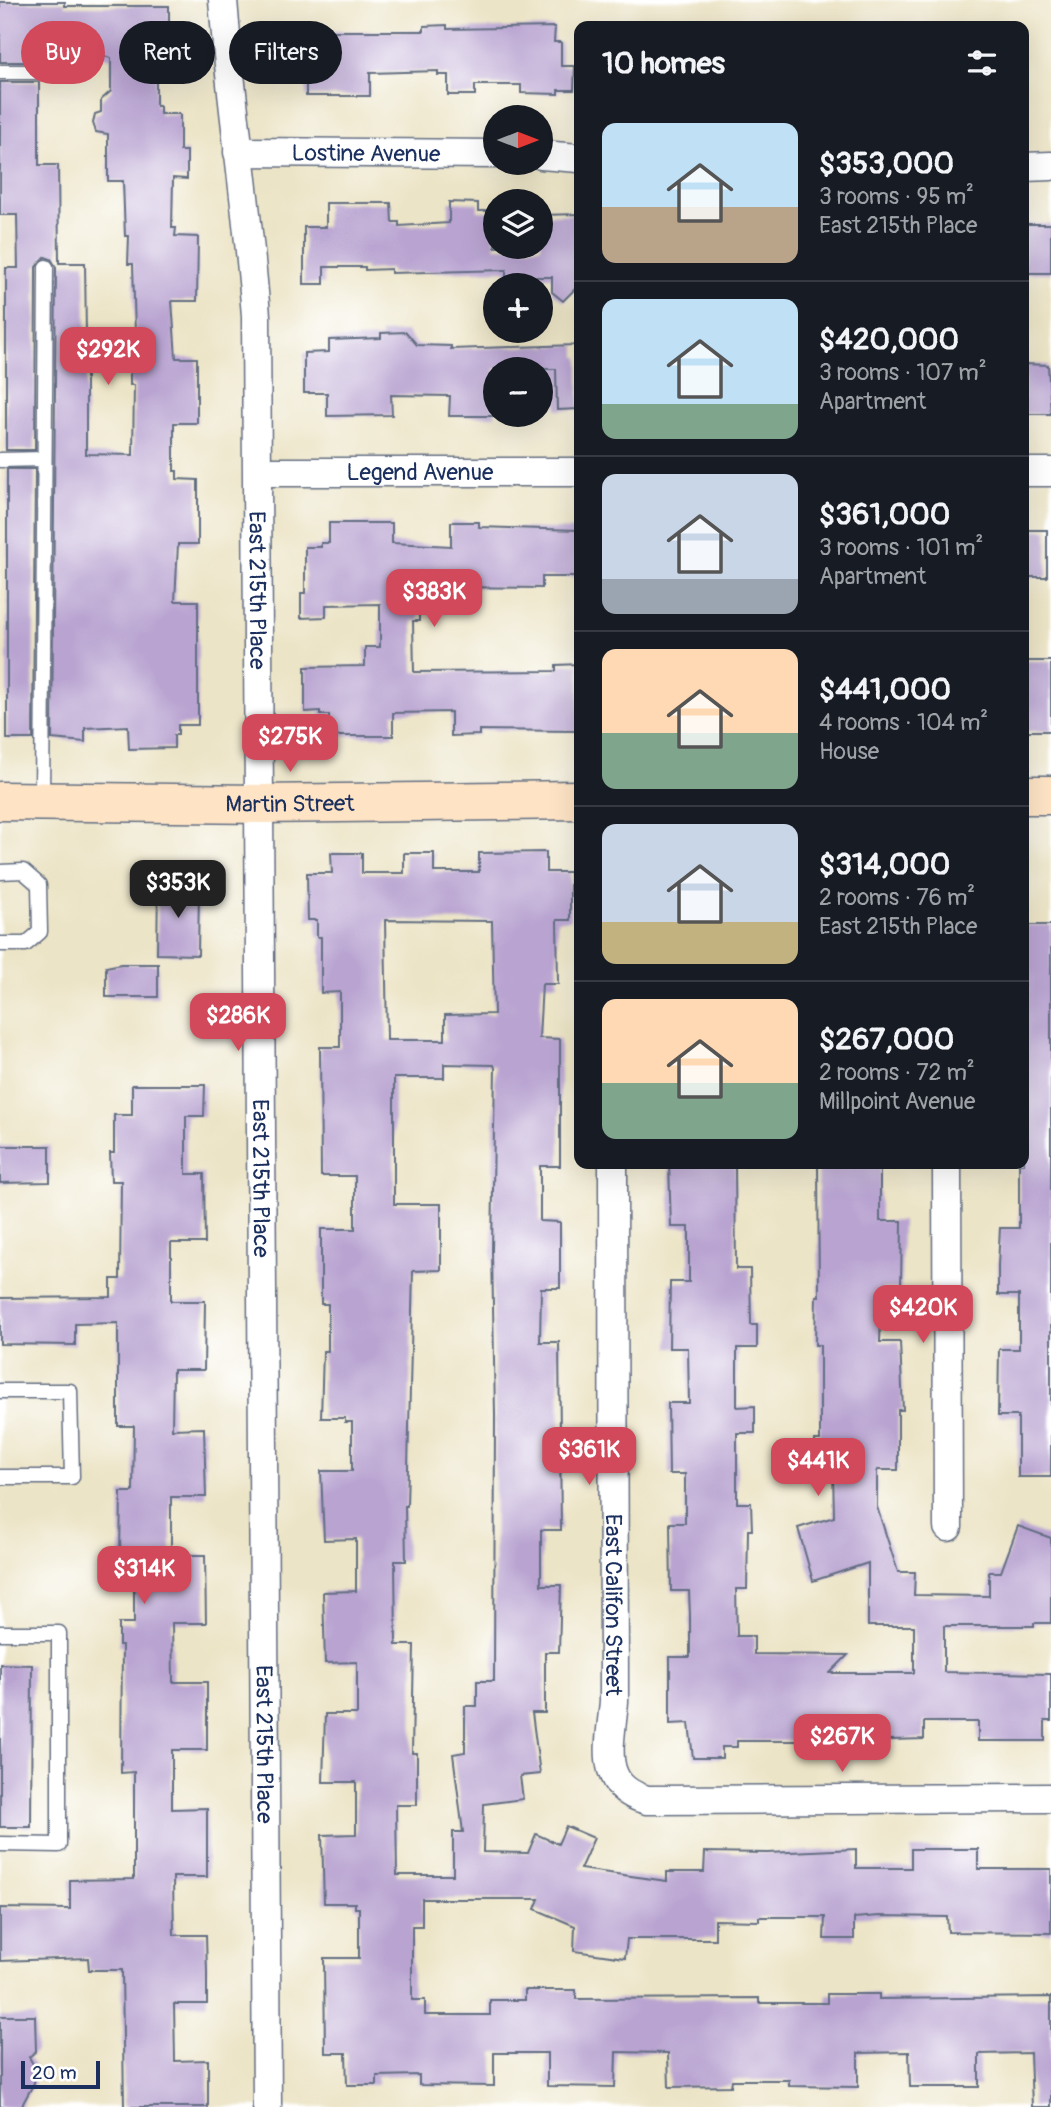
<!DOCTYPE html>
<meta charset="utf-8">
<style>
:root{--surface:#171b24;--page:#242831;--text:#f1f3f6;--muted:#9ea1a6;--line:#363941;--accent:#d1495b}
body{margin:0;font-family:Pangolin,sans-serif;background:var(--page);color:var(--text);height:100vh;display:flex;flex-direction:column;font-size:26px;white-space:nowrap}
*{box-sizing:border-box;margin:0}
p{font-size:23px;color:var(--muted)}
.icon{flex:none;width:38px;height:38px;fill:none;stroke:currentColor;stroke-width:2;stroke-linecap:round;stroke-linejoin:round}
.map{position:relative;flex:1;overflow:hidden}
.sheet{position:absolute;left:574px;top:21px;width:455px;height:1148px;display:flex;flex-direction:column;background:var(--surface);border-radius:14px;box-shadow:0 7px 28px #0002}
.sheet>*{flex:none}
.guide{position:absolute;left:21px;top:21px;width:448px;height:63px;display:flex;gap:14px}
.needle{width:46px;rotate:90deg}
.fabs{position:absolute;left:483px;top:105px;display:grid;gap:14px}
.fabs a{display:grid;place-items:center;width:70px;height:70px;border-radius:50%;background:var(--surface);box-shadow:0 7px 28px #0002;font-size:35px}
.scale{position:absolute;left:21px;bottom:18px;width:79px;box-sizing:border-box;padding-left:7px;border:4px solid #1b2f5e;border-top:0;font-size:19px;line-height:24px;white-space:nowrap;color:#1b2f5e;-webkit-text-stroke:5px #fff;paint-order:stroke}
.price{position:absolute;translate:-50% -60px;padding:0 16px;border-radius:14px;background:var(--accent);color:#fff;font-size:23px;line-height:46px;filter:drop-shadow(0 2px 4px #0008)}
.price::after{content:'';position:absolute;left:50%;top:42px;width:21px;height:16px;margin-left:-10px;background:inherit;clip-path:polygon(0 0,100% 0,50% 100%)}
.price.current{background:#222;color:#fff}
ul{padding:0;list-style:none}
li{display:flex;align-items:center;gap:21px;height:175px;padding:0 28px}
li+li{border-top:2px solid var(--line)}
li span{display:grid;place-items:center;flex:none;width:196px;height:140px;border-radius:14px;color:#555}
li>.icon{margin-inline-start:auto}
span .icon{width:84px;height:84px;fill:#fffc;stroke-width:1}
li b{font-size:30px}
h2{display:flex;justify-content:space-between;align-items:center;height:84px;padding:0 28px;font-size:30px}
.chip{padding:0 24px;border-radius:32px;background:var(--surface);box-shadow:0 7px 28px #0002;font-size:24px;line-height:63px}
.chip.current{background:var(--accent);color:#fff}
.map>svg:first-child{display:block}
.building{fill:#b9a4d1;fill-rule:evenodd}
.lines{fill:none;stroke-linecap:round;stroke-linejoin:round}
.lane-casing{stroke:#646e82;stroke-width:17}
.street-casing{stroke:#646e82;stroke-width:31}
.secondary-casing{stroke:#646e82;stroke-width:41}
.lane{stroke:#fff;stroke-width:14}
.street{stroke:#fff;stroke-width:28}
.secondary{stroke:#fee4c5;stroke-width:38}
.labels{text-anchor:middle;stroke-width:7;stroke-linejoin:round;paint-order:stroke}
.street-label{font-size:23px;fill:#1b2f5e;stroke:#fff}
</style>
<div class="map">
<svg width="1051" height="2107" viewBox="0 0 1051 2107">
<rect width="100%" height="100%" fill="#fff"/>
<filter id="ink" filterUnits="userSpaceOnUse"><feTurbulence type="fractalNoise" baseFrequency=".0143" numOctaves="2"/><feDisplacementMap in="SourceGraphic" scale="14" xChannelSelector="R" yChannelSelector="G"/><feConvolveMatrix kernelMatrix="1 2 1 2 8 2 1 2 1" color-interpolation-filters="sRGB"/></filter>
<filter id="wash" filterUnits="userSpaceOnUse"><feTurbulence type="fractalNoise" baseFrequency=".00686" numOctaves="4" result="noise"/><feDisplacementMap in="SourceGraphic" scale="28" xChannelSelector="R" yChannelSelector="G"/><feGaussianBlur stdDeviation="1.57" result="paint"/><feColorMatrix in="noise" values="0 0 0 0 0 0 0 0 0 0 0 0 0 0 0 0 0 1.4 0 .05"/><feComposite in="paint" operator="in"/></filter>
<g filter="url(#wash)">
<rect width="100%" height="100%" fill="#ece4c6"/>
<g id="blocks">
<g class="building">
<path d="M0,2H65V6H169V58H156V106H160V114H180V151H187V179L173,178L172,228H176L175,236L198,237L197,301H172L176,358H197V423H174V471H177V479L198,480V544H178L175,601H198V725H178V735H174V748L129,749L128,726L85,728V742L52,739L56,267L51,259L45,257L36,267L35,450H6V268H18L17,215H0V82H39V165H58L59,263H85L86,334H135L133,264H128L129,236H125L123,181H108V134L96,132L93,123L95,114L101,112V100L111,91V58L91,52H39V62H0ZM86,358H130V385H134L133,455L86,454Z"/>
<path d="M281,25H306V30L333,31H424V26L447,25V29L555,27L554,42H561V66H575L574,90H558V94L521,93V85H475V95H448V75H438V71L370,73V96H306V76H297V72H282Z"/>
<path d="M449,202L478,203V211H495V247H541V215L579,214V285L563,301L552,292V277H506V270L391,273V269L365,270V267H324V284H304V227H326V203H391L392,222H399V226L449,223Z"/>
<rect x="1024" y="224" width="27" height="49"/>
<path d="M406,332L417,345L451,346V349L576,345V357H579V409L557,410L556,369H495V416H449L450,396L391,395L392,415L327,416V393H304V353L329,352V340L381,338V333Z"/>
<path d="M1024,364L1048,365L1051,414H1024Z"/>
<path d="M7,469H35L33,739H7Z"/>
<path d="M451,522H479V527L579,530V577H542V588L446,587V601H419V621H413L414,672L556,671V665L579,664V731L479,730V735L451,736V712L393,713V736H329V715H320V711L305,712V667L365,666V647H380V604L326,605V617L301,618V593H305V547H321V543H329V523H392V543L451,546Z"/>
<rect x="1024" y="530" width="23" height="47"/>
<rect x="1024" y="661" width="27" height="70"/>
<path d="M546,852V872H570V920H557L558,984H542L539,1038L560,1039V1166H540V1221L560,1222V1288H541L540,1342H559L561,1530H541V1585H561L559,1652H545V1713H532L540,1774L520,1776L523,1799L484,1804L483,1852L528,1853L536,1834L558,1844L566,1826L594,1838L580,1869L667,1881V1872H704L705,1852L768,1853L856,1849V1868H911V1849H978V1869H1051V1933L948,1932L947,1917L880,1916L854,1918V1939H824L825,1917H759V1921L715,1920V1939H627L625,1958L574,1951L575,1926L535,1909L539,1899H422V1926H412V2000H425V2015H490V2000H525V1990H576V1999L759,1998V2003H827V1994H879V1999L1051,1997V2107H1032L1030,2053L979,2054V2087H910L909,2052L858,2053V2087L789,2086V2080H732L731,2086L669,2087L668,2053L616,2052L615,2087L547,2086V2053H494V2086L419,2085V2075L377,2076V2085H347L346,2053H325L324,1958H359V1908H355V1903H324L322,1835L356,1834V1782H323L325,1714H357V1662L325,1663L323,1592L356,1591V1539L324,1540L321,1471H352V1422H345V1418H321L323,1351H328V1304H321V1229H355V1176H321L320,1047H340V992L321,993V937H317V920H308L307,873H332L331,853H362V873H404V853H434V872H479V853ZM385,920L492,921L494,1014L445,1015V1040H387ZM444,1064L494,1065L495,1068L492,1251L495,1414L494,1681H477V1706H465V1752L453,1754L463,1832H453V1875H397L396,1805H417V1753H412L414,1645H396L395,1561H406L405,1506H407L413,1271L441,1270V1204H394V1078H444Z"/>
<path d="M158,886L199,887L198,955L157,954Z"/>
<path d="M1024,925H1051V1477H1018V1416H998L999,1349H1019V1295H998V1265L1000,1228H1019V1164H1024Z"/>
<path d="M121,964H158V997H106V967Z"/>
<path d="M132,1085H205L204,1116H186V1174H204L205,1243H171V1301H205L204,1370H173L172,1429L204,1428L206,1497H171V1555H205L206,1623H172L173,1682H207V1750H172V1809L207,1808V1877H173L174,1935H206L207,1973V2004H174L175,2061L208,2060V2107H124L122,1970H89L88,1958L0,1961V1908L70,1909V1880L134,1879V1772L121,1773L122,1645H119V1623H134V1581H120V1558L121,1492H133L134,1426H118V1323L75,1324V1345L0,1344V1298L111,1297V1279H120L121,1181H111L110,1153H114V1115H132Z"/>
<path d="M0,1146H50V1182L0,1183Z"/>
<path d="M669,1164H735L736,1269H750L751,1325H757V1348H737V1407L755,1406V1433H737V1503H751L752,1530H748L747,1589H736L737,1636H754V1654L848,1655L830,1673H914V1626H868V1563L813,1581L798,1528L834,1517L833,1469H815V1440H820V1345H815L816,1296H819L818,1164H880V1221H902L901,1289H882L880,1342H900L903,1410H898V1470H877V1507L898,1572H915L914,1595L989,1596V1572H1001L1018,1526L1051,1538V1623H1034V1626H944V1672L1051,1674V1721H1045V1741H978V1722H924V1739L856,1741V1722H803V1741H737V1747H722V1758H693L689,1723L670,1724V1657H690V1616L689,1591H671L670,1523H685V1474H669L668,1403H689L688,1348H669L670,1282H689V1227H671Z"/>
<path d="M0,1664L32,1665L31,1827H0Z"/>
<path d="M0,2016H35L36,2051L29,2057L35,2068L34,2083L21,2107H0Z"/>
</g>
</g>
</g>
<g filter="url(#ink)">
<use href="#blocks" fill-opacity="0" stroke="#646e82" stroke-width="2"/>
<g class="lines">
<defs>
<g id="lane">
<path d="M0,72H68"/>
<path d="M0,460L44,459"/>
<path d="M42,801L46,267"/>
<path d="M0,872L23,871L39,885L40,932L26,944H0"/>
<path d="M0,1391H70L72,1477H0"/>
<path d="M0,1633H59V1845L0,1844"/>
</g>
<g id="street">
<path id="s1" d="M223,0C231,106 248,210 256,316L267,2107"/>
<path id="s2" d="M238,152L495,154"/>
<path d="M541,155L579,158"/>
<path d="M1024,167L1051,166"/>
<path id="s3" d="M259,472H579"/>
<path d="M1024,472H1051"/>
<path id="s4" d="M613,1164L614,1701C611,1743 596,1786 647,1800L1051,1798"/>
<path d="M947,1164L948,1527"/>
</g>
<g id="secondary">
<path d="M1024,795H1051"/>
<path id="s5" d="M0,801L261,804L579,800"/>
</g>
</defs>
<use href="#lane" class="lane-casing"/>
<use href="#street" class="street-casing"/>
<use href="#secondary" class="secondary-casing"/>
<use href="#lane" class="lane"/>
<use href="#street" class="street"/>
<use href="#secondary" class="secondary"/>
</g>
</g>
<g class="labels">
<g class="street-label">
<text dy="8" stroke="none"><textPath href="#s2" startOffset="128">Lostine Avenue</textPath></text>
<text dy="8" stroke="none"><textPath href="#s3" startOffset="161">Legend Avenue</textPath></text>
<text dy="8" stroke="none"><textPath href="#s1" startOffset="592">East 215th Place</textPath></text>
<text dy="8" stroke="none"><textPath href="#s5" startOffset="290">Martin Street</textPath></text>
<text dy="8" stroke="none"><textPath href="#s1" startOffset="1180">East 215th Place</textPath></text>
<text dy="8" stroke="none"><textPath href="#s4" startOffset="441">East Califon Street</textPath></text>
<text dy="8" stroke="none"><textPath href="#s1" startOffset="1746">East 215th Place</textPath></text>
</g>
</g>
</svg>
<div class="fabs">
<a><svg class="needle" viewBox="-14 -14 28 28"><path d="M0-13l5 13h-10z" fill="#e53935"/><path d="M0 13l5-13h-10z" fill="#9ea1a6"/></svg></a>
<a><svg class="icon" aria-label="layers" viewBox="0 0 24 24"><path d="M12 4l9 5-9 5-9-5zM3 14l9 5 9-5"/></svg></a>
<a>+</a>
<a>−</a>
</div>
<div class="scale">20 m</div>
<b class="price" style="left:108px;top:387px">$292K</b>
<b class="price" style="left:434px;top:629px">$383K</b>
<b class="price" style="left:290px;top:774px">$275K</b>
<b class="price current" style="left:178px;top:920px">$353K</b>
<b class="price" style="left:238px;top:1053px">$286K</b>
<b class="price" style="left:923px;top:1345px">$420K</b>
<b class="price" style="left:589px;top:1487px">$361K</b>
<b class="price" style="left:818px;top:1498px">$441K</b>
<b class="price" style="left:144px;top:1606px">$314K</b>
<b class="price" style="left:842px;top:1774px">$267K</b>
<div class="guide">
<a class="chip current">Buy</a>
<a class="chip">Rent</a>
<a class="chip">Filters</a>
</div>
<section class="sheet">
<h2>10 homes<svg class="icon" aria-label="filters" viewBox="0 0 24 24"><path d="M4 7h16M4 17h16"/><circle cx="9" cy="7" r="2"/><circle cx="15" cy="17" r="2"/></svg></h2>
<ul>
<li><span style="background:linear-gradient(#bfe0f5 60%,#b9a48a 0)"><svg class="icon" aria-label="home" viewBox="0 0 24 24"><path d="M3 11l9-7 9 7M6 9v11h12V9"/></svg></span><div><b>$353,000</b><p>3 rooms · 95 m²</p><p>East 215th Place</p></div></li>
<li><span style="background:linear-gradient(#bfe0f5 75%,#7fa58c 0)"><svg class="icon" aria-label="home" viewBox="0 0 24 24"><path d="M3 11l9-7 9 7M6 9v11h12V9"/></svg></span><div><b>$420,000</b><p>3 rooms · 107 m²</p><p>Apartment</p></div></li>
<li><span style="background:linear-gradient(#c9d6e8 75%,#9aa5b1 0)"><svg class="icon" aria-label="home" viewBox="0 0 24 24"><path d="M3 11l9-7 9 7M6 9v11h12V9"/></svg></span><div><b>$361,000</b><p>3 rooms · 101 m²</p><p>Apartment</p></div></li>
<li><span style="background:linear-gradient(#ffd9b3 60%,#7fa58c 0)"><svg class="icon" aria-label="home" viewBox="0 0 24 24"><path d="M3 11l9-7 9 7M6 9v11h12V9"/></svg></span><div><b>$441,000</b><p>4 rooms · 104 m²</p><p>House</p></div></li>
<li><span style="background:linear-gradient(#c9d6e8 70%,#c2b280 0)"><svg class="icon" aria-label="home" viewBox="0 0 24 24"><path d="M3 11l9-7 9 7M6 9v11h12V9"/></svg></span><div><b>$314,000</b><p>2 rooms · 76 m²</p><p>East 215th Place</p></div></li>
<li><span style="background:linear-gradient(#ffd9b3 60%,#7fa58c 0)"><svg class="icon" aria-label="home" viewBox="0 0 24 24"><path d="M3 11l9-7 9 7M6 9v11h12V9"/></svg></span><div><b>$267,000</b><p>2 rooms · 72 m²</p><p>Millpoint Avenue</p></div></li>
</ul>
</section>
</div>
